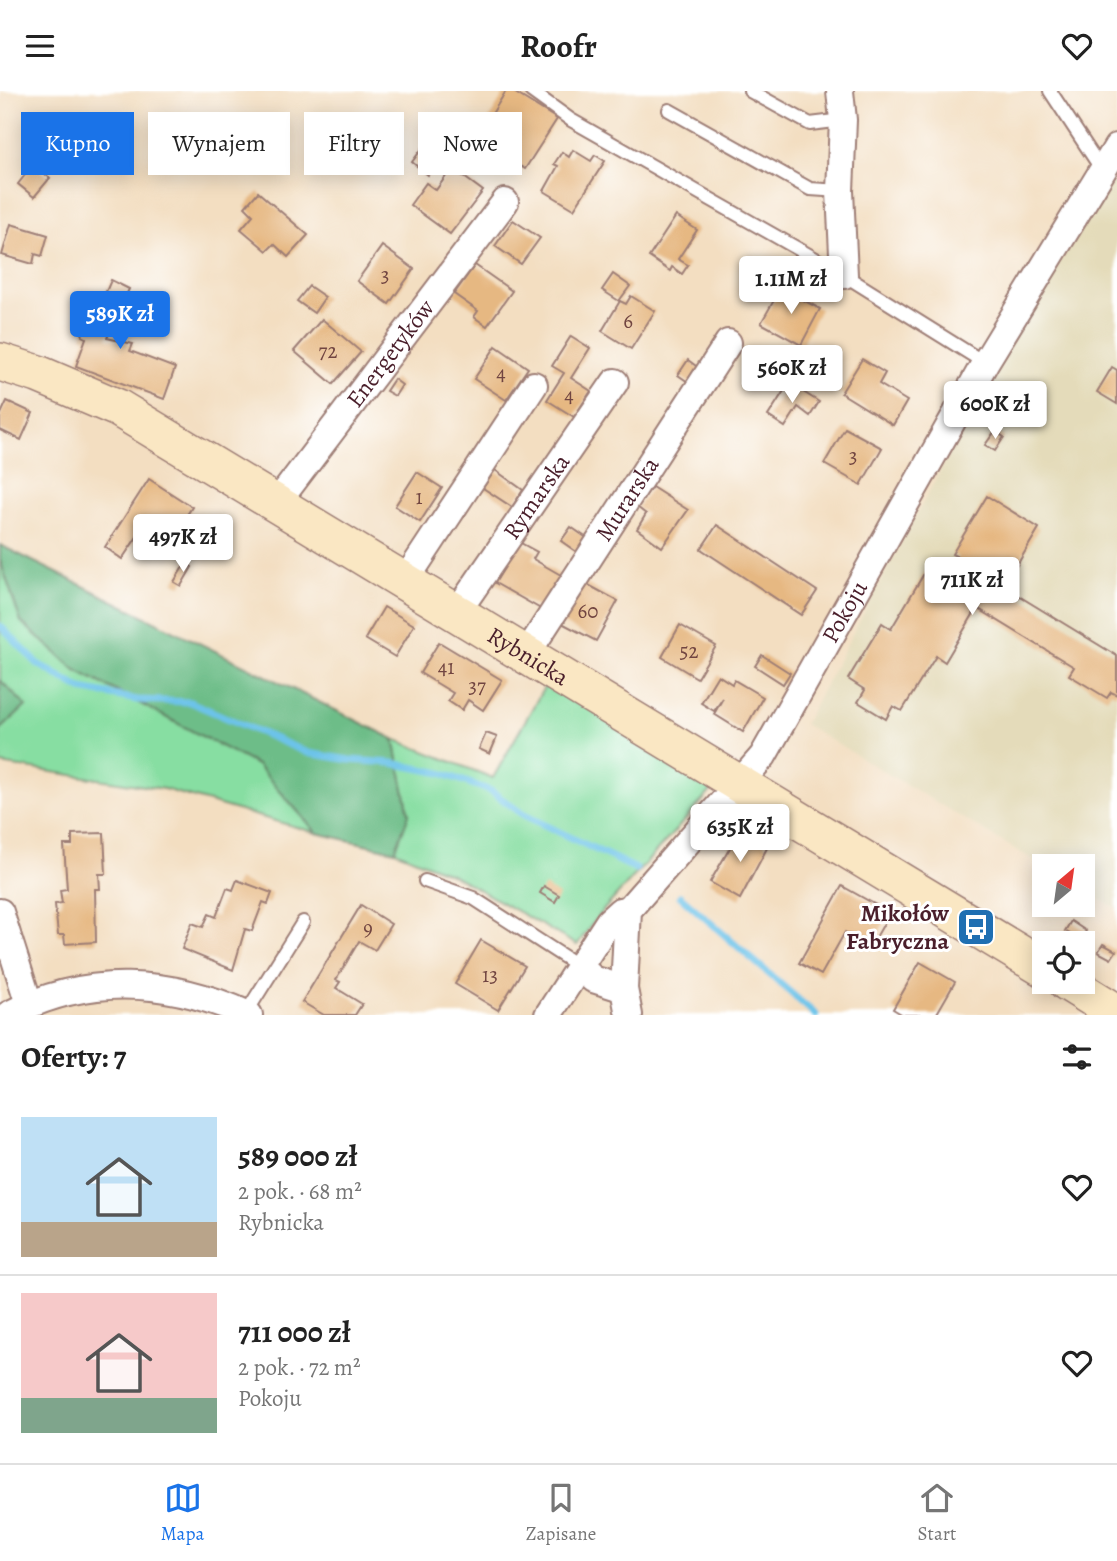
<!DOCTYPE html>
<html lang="pl">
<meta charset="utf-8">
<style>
:root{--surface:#fff;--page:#f2f2f2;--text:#222;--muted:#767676;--line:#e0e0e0;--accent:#1a73e8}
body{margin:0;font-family:Alegreya,serif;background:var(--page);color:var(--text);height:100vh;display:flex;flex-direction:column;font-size:26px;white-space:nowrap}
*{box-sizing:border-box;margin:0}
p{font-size:23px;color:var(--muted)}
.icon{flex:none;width:38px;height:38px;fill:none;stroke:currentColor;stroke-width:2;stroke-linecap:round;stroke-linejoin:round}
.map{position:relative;height:924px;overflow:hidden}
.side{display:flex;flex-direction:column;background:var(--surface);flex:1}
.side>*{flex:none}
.banner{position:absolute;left:21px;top:21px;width:700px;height:63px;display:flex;gap:14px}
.needle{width:46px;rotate:29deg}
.tools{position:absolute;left:1032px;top:763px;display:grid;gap:14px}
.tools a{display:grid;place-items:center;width:63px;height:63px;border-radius:0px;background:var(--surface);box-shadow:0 4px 18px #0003;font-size:35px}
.price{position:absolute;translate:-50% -60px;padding:0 16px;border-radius:7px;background:#fff;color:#222;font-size:23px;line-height:46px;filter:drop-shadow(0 2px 4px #0008)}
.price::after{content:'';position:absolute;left:50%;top:42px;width:21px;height:16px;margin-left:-10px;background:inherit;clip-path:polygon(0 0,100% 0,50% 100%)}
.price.on{background:var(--accent);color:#fff}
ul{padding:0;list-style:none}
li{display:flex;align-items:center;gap:21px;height:175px;padding:0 21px}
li+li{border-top:2px solid var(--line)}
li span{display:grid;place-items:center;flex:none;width:196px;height:140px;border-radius:0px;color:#555}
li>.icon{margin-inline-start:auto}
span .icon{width:84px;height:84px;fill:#fffc;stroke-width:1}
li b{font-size:30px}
h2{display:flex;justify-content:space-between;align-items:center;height:84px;padding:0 21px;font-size:30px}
.tag{padding:0 24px;border-radius:0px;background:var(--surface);box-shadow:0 4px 18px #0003;font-size:24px;line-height:63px}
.tag.on{background:var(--accent);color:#fff}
header{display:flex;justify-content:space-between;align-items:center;height:91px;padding:0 21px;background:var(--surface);font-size:32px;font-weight:600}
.dock{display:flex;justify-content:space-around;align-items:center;height:98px;border-top:2px solid var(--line);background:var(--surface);font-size:19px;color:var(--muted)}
.dock a{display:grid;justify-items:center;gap:4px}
.dock .on{color:var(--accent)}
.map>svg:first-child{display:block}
.built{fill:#e4dbba}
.green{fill:#87dea2;stroke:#687e66;stroke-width:2}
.forest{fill:#6dbd88;stroke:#5c6e5a;stroke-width:2}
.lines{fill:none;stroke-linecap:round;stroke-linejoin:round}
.stream{stroke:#6cc3e9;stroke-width:7}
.building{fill:#e6b882}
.lane-casing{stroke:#9e7e76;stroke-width:16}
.street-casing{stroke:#9e7e76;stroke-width:30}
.secondary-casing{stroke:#9e7e76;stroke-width:40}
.lane{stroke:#fff;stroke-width:12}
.street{stroke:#fff;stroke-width:26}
.secondary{stroke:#fae7c3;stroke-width:37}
.labels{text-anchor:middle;stroke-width:6;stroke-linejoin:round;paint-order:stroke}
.number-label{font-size:21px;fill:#714541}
.street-label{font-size:24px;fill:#4a1f2b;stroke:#fff}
.poi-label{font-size:24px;font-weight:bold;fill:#4a1f2b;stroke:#fff;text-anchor:end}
</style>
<header><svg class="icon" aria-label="menu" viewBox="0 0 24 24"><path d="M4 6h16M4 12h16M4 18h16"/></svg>Roofr<svg class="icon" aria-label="heart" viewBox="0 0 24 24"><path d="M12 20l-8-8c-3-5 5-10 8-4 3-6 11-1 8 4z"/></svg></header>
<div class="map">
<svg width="1117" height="924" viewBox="0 0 1117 924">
<rect width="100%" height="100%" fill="#fff"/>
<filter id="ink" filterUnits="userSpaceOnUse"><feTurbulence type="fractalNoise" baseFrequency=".0143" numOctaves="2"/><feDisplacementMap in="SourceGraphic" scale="14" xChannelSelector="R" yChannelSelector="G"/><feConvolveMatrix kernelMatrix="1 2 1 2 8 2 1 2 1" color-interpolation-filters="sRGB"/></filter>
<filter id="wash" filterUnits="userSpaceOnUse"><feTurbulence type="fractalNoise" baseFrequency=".00686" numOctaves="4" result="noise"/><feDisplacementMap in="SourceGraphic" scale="28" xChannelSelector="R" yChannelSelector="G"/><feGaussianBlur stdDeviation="1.57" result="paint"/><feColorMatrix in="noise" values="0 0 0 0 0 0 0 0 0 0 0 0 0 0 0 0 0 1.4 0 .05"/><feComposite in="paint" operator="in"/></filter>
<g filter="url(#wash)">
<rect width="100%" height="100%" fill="#f3dec1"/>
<path class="built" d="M1117,83V818L1083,798V775L1045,776L804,633L1020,231Z"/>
<g class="green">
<path d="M0,469L21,531L76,579L257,674L317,742L164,698L0,673V639L26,615L0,589Z"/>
<path d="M547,591L722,688L599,824L577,854L453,784L395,760L409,723L394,648L493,687Z"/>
</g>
<g class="forest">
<path d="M0,454L394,648L409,723L395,760L317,742L257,674L76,579L21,531L0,469Z"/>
<path d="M0,589L26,615L0,639Z"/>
</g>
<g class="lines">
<g class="stream">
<path d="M0,535L38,573L81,598L137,609L190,611L308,662L349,669L392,672L441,682L491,700L524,724L636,778"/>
<path d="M680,805L816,924"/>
</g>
</g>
<g id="blocks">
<g class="building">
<path d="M506,0H512L557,28L525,78L492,58L499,46L484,36Z"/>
<path d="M427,51L443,63L428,84L412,71Z"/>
<path d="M573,59L591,70L595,64L605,70L574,118L544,100L558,75L554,73L562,61L569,66Z"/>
<path d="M33,74L50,87L34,106L18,93Z"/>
<path d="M452,77L483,100L450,143L410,114L426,92L436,99Z"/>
<path d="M258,101L308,144L288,166L274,153L267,160L241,138L253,124L245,116Z"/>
<path d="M676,125L697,139L678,168L688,174L682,183L672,176L670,180L649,166Z"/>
<path d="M513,129L540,147L521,173L495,155Z"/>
<path d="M11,133L48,144L42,165L35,163L33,173L2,164Z"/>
<path d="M382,155L414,178L389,213L357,190Z"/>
<path d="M475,174L512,200L487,235L474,226L478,220L454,203Z"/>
<path d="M613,183L630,195L619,210L602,199Z"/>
<path d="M111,189L129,198L107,247L133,253L130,260L175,277L164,308L76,275L86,247L82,245L84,238L89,240Z"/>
<path d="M309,195L325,206L314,222L297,210Z"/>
<path d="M781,197L820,218L801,254L761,232Z"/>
<path d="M631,205L655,220L631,258L602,240L620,210L626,213Z"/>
<path d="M322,228L361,261L333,293L294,260Z"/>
<path d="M571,245L590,257L571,287L591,300L574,326L547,309L564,282L552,275Z"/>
<path d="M496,255L528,277L506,309L474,288Z"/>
<path d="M862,268L885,282L879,293L907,310L893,334L841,302Z"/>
<path d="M688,269L704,281L694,295L678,284Z"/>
<path d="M1112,276L1117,279V313L1097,301Z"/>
<path d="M394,288L402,294L395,305L386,300Z"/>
<path d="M789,292L819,311L810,325L798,316L785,336L768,325Z"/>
<path d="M7,310L33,322L21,349L0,339V325Z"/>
<path d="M845,337L882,357L861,394L824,373Z"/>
<path d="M995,340L1004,346L995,360L985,354Z"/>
<path d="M495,379L523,399L512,416L483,397Z"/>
<path d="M417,381L442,397L420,431L395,415Z"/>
<path d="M149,388L192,416L174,444L157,433L151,443L143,437L122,468L105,456Z"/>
<path d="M652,396L688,419L662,456L637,438L646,423L637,416Z"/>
<path d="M987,405L1039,437L1004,496L1117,565V604L1111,601L1107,607L1069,584L1074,576L977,517L945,571L936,565L902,620L893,615L886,628L858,611L865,599L848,588L882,532L891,538L925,481L943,492L958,466L952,463Z"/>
<path d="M717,434L817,500L801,524L701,458Z"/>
<path d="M571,436L591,450L581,464L561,450Z"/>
<path d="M519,451L537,461L533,468L566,487L546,521L495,492Z"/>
<path d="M186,471L192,476L181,495L174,491Z"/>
<path d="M581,490L618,510L596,550L558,530Z"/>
<path d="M384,516L414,534L395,566L365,548Z"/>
<path d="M680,534L716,555L697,587L662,566Z"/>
<path d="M439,551L502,589L483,619L468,609L462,619L448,610L453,602L420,582Z"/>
<path d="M762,564L790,582L783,593L755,575Z"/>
<path d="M718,584L732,593L734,589L763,606L743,641L714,623L723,607L714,620L701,612Z"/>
<path d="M486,642L497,646L490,663L479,658Z"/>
<path d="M741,738L758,744L767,757L740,808L710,791Z"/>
<path d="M104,742L106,783H99L100,798H95L96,851L65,853L64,844H58L55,813L62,812L60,799L67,798L64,754H72V743Z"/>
<path d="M237,789L272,802L268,813L263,811L252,840L245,838L233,879L182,858L192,832L203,836L209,823L216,826L227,797L233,799Z"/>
<path d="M544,795L559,804L555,811L540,802Z"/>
<path d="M842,795L890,822L871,855L845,841L821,884L799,872Z"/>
<path d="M361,814L391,833L375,859L359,850L336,889L340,891L336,897L362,913L355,924H324L302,911Z"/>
<path d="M1071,830L1086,840L1080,849L1065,840Z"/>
<path d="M481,849L525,875L498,919L455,893Z"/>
<path d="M1103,853L1116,860L1111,868L1098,861Z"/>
<path d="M920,871L955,891L936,924H903L893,918Z"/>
</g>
</g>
</g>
<g filter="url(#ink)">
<use href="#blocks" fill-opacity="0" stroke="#9e7e76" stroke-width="2"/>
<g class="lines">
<defs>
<g id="lane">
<path d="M531,0L571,29L844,184L985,272"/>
<path d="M750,0L810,33L843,29"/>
<path d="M1050,0L1102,79"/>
<path d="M669,19L810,98L840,100"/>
<path d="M425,790L473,807L580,876"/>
<path d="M246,922L303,831"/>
</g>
<g id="street">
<path d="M840,0L843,29L840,100L844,184"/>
<path id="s1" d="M276,413L505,111"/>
<path d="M405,490L534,294"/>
<path id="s2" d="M457,521L615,291"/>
<path id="s3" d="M526,564L728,252"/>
<path d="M0,821L29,913"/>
<path d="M580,876L593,888L624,898"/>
<path d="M8,924C87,882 170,888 249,924"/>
<path d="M548,924L609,830L620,820L628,819"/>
<path id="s4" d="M629,924L624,898L628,819L763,665L985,272L1117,56"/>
</g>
<g id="secondary">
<path id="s5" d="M0,271L38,283L118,317L1045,878"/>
<path d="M1067,891L1117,922"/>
</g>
</defs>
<use href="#lane" class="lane-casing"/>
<use href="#street" class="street-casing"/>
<use href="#secondary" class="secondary-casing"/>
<use href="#lane" class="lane"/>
<use href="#street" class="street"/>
<use href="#secondary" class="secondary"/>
</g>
</g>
<defs>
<symbol id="bus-square" viewBox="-11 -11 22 22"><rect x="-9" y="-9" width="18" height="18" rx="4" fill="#1f6fb2" stroke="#fff"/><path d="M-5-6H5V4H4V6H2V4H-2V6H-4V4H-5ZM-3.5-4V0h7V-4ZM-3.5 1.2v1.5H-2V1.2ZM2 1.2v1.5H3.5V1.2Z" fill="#fff"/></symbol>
</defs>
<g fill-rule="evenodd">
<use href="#bus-square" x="954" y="814" width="44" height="44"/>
</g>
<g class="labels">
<g class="number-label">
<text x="385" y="191">3</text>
<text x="628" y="237">6</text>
<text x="328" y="267">72</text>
<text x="501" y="289">4</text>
<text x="569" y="311">4</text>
<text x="853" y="372">3</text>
<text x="419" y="413">1</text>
<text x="588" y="527">60</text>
<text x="689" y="567">52</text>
<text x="446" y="583">41</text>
<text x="477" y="602">37</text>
<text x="368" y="844">9</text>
<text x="490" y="891">13</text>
</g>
<g class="street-label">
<text dy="8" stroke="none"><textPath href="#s1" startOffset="189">Energetyków</textPath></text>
<text dy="8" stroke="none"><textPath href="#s2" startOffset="140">Rymarska</textPath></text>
<text dy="8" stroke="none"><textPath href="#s3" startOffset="186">Murarska</textPath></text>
<text dy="8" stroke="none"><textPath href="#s4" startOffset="476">Pokoju</textPath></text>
<text dy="8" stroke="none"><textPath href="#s5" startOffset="606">Rybnicka</textPath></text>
</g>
<g class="poi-label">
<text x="949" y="830">Mikołów<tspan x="949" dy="28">Fabryczna</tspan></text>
</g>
</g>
</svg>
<div class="tools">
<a><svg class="needle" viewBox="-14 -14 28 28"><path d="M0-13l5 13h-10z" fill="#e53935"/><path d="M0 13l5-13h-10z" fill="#767676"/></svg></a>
<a><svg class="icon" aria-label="locate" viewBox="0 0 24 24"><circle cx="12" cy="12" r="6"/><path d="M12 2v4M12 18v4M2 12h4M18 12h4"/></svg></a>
</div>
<b class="price" style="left:791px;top:225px">1.11M zł</b>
<b class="price on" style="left:120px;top:260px">589K zł</b>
<b class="price" style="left:792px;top:314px">560K zł</b>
<b class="price" style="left:995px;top:350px">600K zł</b>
<b class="price" style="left:183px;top:483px">497K zł</b>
<b class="price" style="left:972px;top:526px">711K zł</b>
<b class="price" style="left:740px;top:773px">635K zł</b>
<div class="banner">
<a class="tag on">Kupno</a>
<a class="tag">Wynajem</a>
<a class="tag">Filtry</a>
<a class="tag">Nowe</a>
</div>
</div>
<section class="side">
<h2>Oferty: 7<svg class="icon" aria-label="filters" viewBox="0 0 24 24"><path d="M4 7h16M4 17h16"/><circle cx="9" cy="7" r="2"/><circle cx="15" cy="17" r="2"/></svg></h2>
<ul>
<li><span style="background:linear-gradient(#bfe0f5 75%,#b9a48a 0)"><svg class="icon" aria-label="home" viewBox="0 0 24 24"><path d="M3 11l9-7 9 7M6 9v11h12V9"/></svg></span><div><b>589 000 zł</b><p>2 pok. · 68 m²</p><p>Rybnicka</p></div><svg class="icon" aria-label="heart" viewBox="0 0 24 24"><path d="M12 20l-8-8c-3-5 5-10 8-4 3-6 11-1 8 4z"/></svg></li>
<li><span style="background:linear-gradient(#f6c9c9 75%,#7fa58c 0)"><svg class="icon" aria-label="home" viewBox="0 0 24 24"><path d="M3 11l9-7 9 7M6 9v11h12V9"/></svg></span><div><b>711 000 zł</b><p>2 pok. · 72 m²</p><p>Pokoju</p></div><svg class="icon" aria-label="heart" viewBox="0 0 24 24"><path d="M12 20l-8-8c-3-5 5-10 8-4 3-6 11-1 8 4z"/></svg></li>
</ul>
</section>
<nav class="dock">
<a class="on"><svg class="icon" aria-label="map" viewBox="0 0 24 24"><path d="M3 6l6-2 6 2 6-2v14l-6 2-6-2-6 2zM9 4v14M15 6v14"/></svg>Mapa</a>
<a><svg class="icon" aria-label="saved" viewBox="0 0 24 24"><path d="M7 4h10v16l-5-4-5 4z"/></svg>Zapisane</a>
<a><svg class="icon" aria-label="home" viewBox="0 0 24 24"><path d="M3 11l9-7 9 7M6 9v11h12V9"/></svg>Start</a>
</nav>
